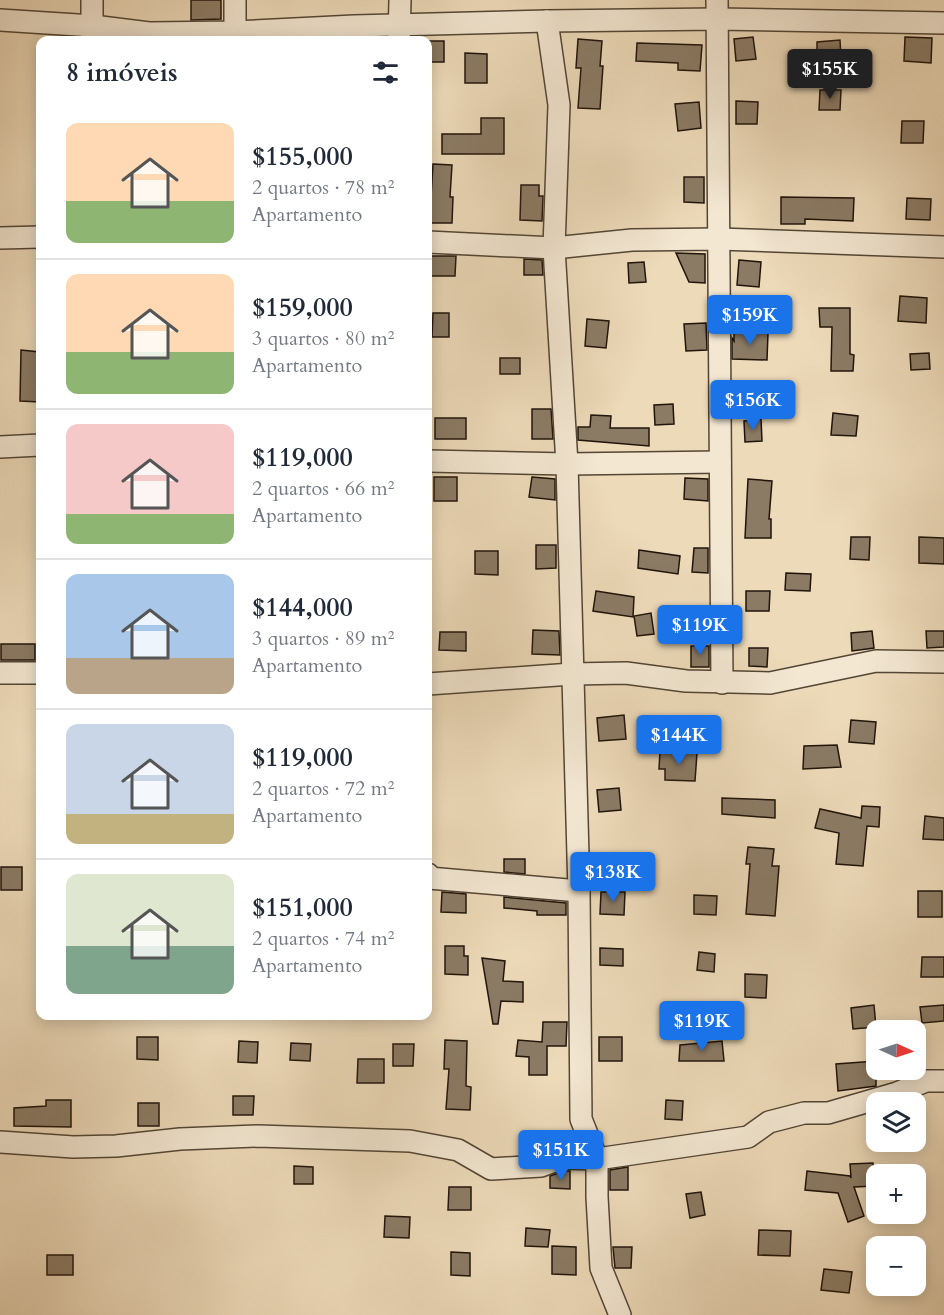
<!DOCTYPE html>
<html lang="pt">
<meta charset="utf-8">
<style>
:root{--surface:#fff;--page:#f2f2f3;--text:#1f2937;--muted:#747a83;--line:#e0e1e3;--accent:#1a73e8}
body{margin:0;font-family:Cardo,serif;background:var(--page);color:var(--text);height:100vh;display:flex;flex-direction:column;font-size:22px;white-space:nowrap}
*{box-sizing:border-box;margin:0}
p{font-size:20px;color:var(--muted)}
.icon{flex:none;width:33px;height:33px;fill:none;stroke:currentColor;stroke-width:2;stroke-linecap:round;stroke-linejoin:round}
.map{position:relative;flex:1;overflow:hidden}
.side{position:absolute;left:36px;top:36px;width:396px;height:984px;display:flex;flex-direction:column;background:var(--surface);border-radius:12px;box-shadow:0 3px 15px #0003}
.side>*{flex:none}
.needle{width:39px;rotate:93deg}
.buttons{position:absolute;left:866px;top:1020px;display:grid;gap:12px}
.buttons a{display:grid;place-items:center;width:60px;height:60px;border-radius:12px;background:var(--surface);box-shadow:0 3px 15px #0003;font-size:30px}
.price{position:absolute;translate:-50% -51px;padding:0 14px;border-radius:6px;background:var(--accent);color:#fff;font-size:20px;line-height:39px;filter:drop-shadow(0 2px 3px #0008)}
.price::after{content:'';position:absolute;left:50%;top:36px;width:18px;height:14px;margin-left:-9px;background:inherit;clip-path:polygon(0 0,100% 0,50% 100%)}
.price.selected{background:#222;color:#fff}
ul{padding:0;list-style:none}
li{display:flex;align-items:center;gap:18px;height:150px;padding:0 30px}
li+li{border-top:2px solid var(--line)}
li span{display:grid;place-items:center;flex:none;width:168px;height:120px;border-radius:12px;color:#555}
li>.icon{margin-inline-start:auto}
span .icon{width:72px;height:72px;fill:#fffc;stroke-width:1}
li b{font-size:26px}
h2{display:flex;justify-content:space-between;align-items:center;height:72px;padding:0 30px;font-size:26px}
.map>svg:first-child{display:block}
.building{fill:#8b7b65;stroke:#20140b;stroke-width:1.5}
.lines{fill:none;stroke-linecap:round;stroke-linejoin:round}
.minor-casing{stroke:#534636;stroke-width:24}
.minor{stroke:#f3e7d2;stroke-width:21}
</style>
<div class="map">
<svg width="944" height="1315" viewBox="0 0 944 1315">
<rect width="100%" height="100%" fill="#eddab9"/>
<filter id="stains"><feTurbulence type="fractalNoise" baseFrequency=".00333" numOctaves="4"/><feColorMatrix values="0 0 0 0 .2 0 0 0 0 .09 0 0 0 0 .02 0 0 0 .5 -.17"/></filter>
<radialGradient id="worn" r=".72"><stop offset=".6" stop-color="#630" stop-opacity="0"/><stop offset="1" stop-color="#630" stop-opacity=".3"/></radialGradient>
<g class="building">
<path d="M191,0H221V19L191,20Z"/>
<path d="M753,37L756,59L736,61L734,39Z"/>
<path d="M905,37L932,38L931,63L904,61Z"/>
<path d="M578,39L602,41L600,66H603L600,109L578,108L581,68H576Z"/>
<path d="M840,40L841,59L817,60V42Z"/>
<rect x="428" y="41" width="16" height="21"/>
<path d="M637,43L702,45L700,71L678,70V63L636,61Z"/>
<path d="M465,53L487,54V83H465Z"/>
<path d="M820,90H841L840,110H819Z"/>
<path d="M736,101L758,102L757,124H736Z"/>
<path d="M699,102L701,128L678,131L675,104Z"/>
<path d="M481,118H504V154H442V134H481Z"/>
<path d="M902,121H924L923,143H901Z"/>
<path d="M433,164L452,165L450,197H453L452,223H428V197H431Z"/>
<path d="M684,177H704V203L684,202Z"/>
<path d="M521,185H539V196H543L542,221L520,220Z"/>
<path d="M781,197L854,198L853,221L805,219V224H781Z"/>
<path d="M907,198L931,199L930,220L906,219Z"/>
<path d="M676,253L705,254V283L689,282Z"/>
<path d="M429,256H456L455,276H429Z"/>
<path d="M524,259L542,260L543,275H524Z"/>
<path d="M739,260L761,262L759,287L737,285Z"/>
<path d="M644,262L646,282L629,283L628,263Z"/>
<path d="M900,296L927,298L926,323L898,321Z"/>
<path d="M819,308H850V354L854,355L853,371H831L832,327H820Z"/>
<path d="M433,313H449V337H432Z"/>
<path d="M587,319L609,321L606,348L585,346Z"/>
<path d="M706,323L707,350L686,351L684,324Z"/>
<path d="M734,332L768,333L767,360L732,359V338L734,341Z"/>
<path d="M21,350L40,352V402L20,401Z"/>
<path d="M929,353L930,369L911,370L910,354Z"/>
<rect x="500" y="358" width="20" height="16"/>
<path d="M673,404L674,424L655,425L654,405Z"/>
<path d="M532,409H551L553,439H532Z"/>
<path d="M833,413L858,416L856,436L831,435Z"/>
<path d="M591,415L611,416L610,428H649V446L578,440V427H590Z"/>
<rect x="435" y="418" width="31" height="21"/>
<path d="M761,419L762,441L745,442L744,421Z"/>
<rect x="434" y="477" width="23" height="24"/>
<path d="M532,477L555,479V500L529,497Z"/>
<path d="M685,478L708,479V501L684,499Z"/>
<path d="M748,479L772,481L769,519H771V538H745Z"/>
<path d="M851,537H870L869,560L850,559Z"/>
<path d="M919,537L944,538V564L919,563Z"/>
<path d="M536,545H556V568L536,569Z"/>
<path d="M694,548H708V573L692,572Z"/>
<path d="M639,550L680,556L678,574L638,568Z"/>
<path d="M475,551H498V575L475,574Z"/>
<path d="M786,573L811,574L810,591L785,590Z"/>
<path d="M596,591L634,597L633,617L593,611Z"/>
<path d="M746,591H770L769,611H746Z"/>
<path d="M651,613L654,634L637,636L634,616Z"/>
<path d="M666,622L682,623V641L665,640Z"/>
<path d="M533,630L559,631L560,655L532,654Z"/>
<path d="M872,631L874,648L852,651L851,633Z"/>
<path d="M926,631H944V647L927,648Z"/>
<path d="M440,632H466V651L439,650Z"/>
<rect x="1" y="644" width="34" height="16"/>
<rect x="691" y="646" width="18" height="21"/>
<path d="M749,648H768L767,667L749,666Z"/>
<path d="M624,715L626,739L599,741L597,718Z"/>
<path d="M688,718L717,719L716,743L687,742Z"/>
<path d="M851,720L876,722L874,744L849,742Z"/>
<path d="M837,745L841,767L803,769L804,746Z"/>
<path d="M660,751L697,753L695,781L665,780V769H659Z"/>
<path d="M619,788L621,810L599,812L597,790Z"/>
<path d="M722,798L775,800V818L722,814Z"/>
<path d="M862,806L880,807L879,827L867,826L863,866L836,864L839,833L815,828L820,809L861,818Z"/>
<path d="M925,816L944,818V840L923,839Z"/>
<path d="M748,847L774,849L772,866H779L775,916L746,914L750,864H746Z"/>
<path d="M504,859H525V874L504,872Z"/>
<rect x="1" y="867" width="21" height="23"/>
<rect x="918" y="891" width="24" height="26"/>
<path d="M442,892L466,894V913L441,912Z"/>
<path d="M601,892H625L624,915L600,914Z"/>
<path d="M694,895L717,896L716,915L694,914Z"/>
<path d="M504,897L566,903V915H537V911L504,908Z"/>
<path d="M445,946H464V956H468V975L445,974Z"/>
<path d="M600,948L623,949V966L600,965Z"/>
<path d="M699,952L715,954L714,972L697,970Z"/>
<path d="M922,957H944V977H921Z"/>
<path d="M482,958L505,961L503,981L523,982V1002L501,1001L498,1024H493Z"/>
<path d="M745,974L767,975L766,998L745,997Z"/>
<path d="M874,1005L876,1027L853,1029L851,1008Z"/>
<path d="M944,1005V1021L922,1023L920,1007Z"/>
<path d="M543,1022H567L566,1046H547V1075H529V1057L516,1056L518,1040L542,1042Z"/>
<path d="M137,1037H158V1060L137,1059Z"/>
<rect x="599" y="1037" width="23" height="24"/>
<path d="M445,1040L467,1041L466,1086L471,1087L470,1110L446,1109L449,1069H444Z"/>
<path d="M239,1041L258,1042L257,1063L238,1062Z"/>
<path d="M722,1041L724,1061H679L680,1045Z"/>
<path d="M291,1043L311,1044L310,1061L290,1060Z"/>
<path d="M393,1044H414L413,1066H393Z"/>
<path d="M358,1059H384V1083H357Z"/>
<path d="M876,1061V1086L838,1091L836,1064Z"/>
<path d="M233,1096H254L253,1115H233Z"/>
<path d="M46,1100H71V1127L14,1126V1108L46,1106Z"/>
<path d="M666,1100L683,1101L682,1120L665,1119Z"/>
<rect x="138" y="1103" width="21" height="23"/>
<path d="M873,1163L874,1186L854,1187L864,1216L848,1222L838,1193L805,1190L807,1171L850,1176L851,1178L850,1164Z"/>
<path d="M294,1166L313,1167V1184H294Z"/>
<path d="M628,1167V1190H610V1170Z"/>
<path d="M564,1171H570V1189L550,1188V1176Z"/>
<path d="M449,1187H471V1210H448Z"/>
<path d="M701,1192L705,1215L690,1218L686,1194Z"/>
<path d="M385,1216L410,1217L409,1238L384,1237Z"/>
<path d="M526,1228L550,1230L548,1247L525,1246Z"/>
<path d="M759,1230L791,1231L790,1256L758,1255Z"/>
<path d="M552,1246L576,1247V1275L552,1274Z"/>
<path d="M613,1247H632L631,1268H615Z"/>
<path d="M451,1252L470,1253V1276L451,1275Z"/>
<rect x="47" y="1255" width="26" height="20"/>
<path d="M824,1269L852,1272L849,1293L821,1290Z"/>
</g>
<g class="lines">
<defs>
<g id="minor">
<path d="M92,0V40"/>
<path d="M235,0V40"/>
<path d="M717,0L722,683"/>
<path d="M0,20L93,26L149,33L234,32L354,26L547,21L717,19L944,23"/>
<path d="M399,40L400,0"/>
<path d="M0,238L40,237"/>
<path d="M428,242L554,248L632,240L719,239L944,247"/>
<path d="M0,447L40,445"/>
<path d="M428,461L567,464L720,462"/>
<path d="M0,673H40"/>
<path d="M428,684L572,674L626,673L686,681L770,683L876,661L944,662"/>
<path d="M428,874L429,878L579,891L567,464L554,248L559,105L547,21"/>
<path d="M579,891L581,1119L597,1159V1197L601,1268L620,1315"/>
<path d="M0,1142L73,1147L116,1146L180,1139L258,1136L410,1141L458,1150L491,1169L541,1166L562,1158L597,1159L748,1137L769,1122L804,1113H828L897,1093L926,1081H944"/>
</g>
</defs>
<use href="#minor" class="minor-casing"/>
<use href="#minor" class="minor"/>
</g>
<rect width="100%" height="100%" filter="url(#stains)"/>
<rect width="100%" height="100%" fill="url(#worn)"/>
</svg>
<div class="buttons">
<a><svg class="needle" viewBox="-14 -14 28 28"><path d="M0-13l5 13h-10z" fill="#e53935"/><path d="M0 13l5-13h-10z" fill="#747a83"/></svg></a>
<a><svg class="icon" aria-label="layers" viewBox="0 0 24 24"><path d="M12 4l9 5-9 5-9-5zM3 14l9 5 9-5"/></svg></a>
<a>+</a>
<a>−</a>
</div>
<b class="price selected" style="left:830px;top:100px">$155K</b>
<b class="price" style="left:750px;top:346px">$159K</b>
<b class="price" style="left:753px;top:431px">$156K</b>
<b class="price" style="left:700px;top:656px">$119K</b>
<b class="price" style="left:679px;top:766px">$144K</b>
<b class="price" style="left:613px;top:903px">$138K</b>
<b class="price" style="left:702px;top:1052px">$119K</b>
<b class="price" style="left:561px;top:1181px">$151K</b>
<section class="side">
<h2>8 imóveis<svg class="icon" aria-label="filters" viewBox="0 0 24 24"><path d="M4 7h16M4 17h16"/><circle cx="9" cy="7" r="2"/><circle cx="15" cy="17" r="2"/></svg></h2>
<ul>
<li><span style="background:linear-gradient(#ffd9b3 65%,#8fb573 0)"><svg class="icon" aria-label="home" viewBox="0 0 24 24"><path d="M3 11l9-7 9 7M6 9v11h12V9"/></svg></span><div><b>$155,000</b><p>2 quartos · 78 m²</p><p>Apartamento</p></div></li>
<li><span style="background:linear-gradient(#ffd9b3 65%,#8fb573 0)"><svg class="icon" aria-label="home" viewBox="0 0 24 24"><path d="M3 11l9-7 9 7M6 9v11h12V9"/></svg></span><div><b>$159,000</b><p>3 quartos · 80 m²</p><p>Apartamento</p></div></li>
<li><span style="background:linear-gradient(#f6c9c9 75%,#8fb573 0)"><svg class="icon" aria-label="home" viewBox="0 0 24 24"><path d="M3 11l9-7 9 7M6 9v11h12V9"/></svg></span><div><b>$119,000</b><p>2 quartos · 66 m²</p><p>Apartamento</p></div></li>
<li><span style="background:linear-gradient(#a9c7e8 70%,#b9a48a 0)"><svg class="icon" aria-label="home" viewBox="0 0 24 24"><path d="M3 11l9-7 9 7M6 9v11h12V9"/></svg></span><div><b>$144,000</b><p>3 quartos · 89 m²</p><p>Apartamento</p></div></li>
<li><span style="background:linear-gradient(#c9d6e8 75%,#c2b280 0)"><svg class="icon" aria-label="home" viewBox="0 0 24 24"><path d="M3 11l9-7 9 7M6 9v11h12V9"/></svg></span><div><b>$119,000</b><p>2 quartos · 72 m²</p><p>Apartamento</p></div></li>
<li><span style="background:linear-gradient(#dfe7d0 60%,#7fa58c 0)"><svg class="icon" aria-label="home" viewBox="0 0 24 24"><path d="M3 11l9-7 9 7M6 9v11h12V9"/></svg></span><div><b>$151,000</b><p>2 quartos · 74 m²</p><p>Apartamento</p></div></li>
</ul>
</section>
</div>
